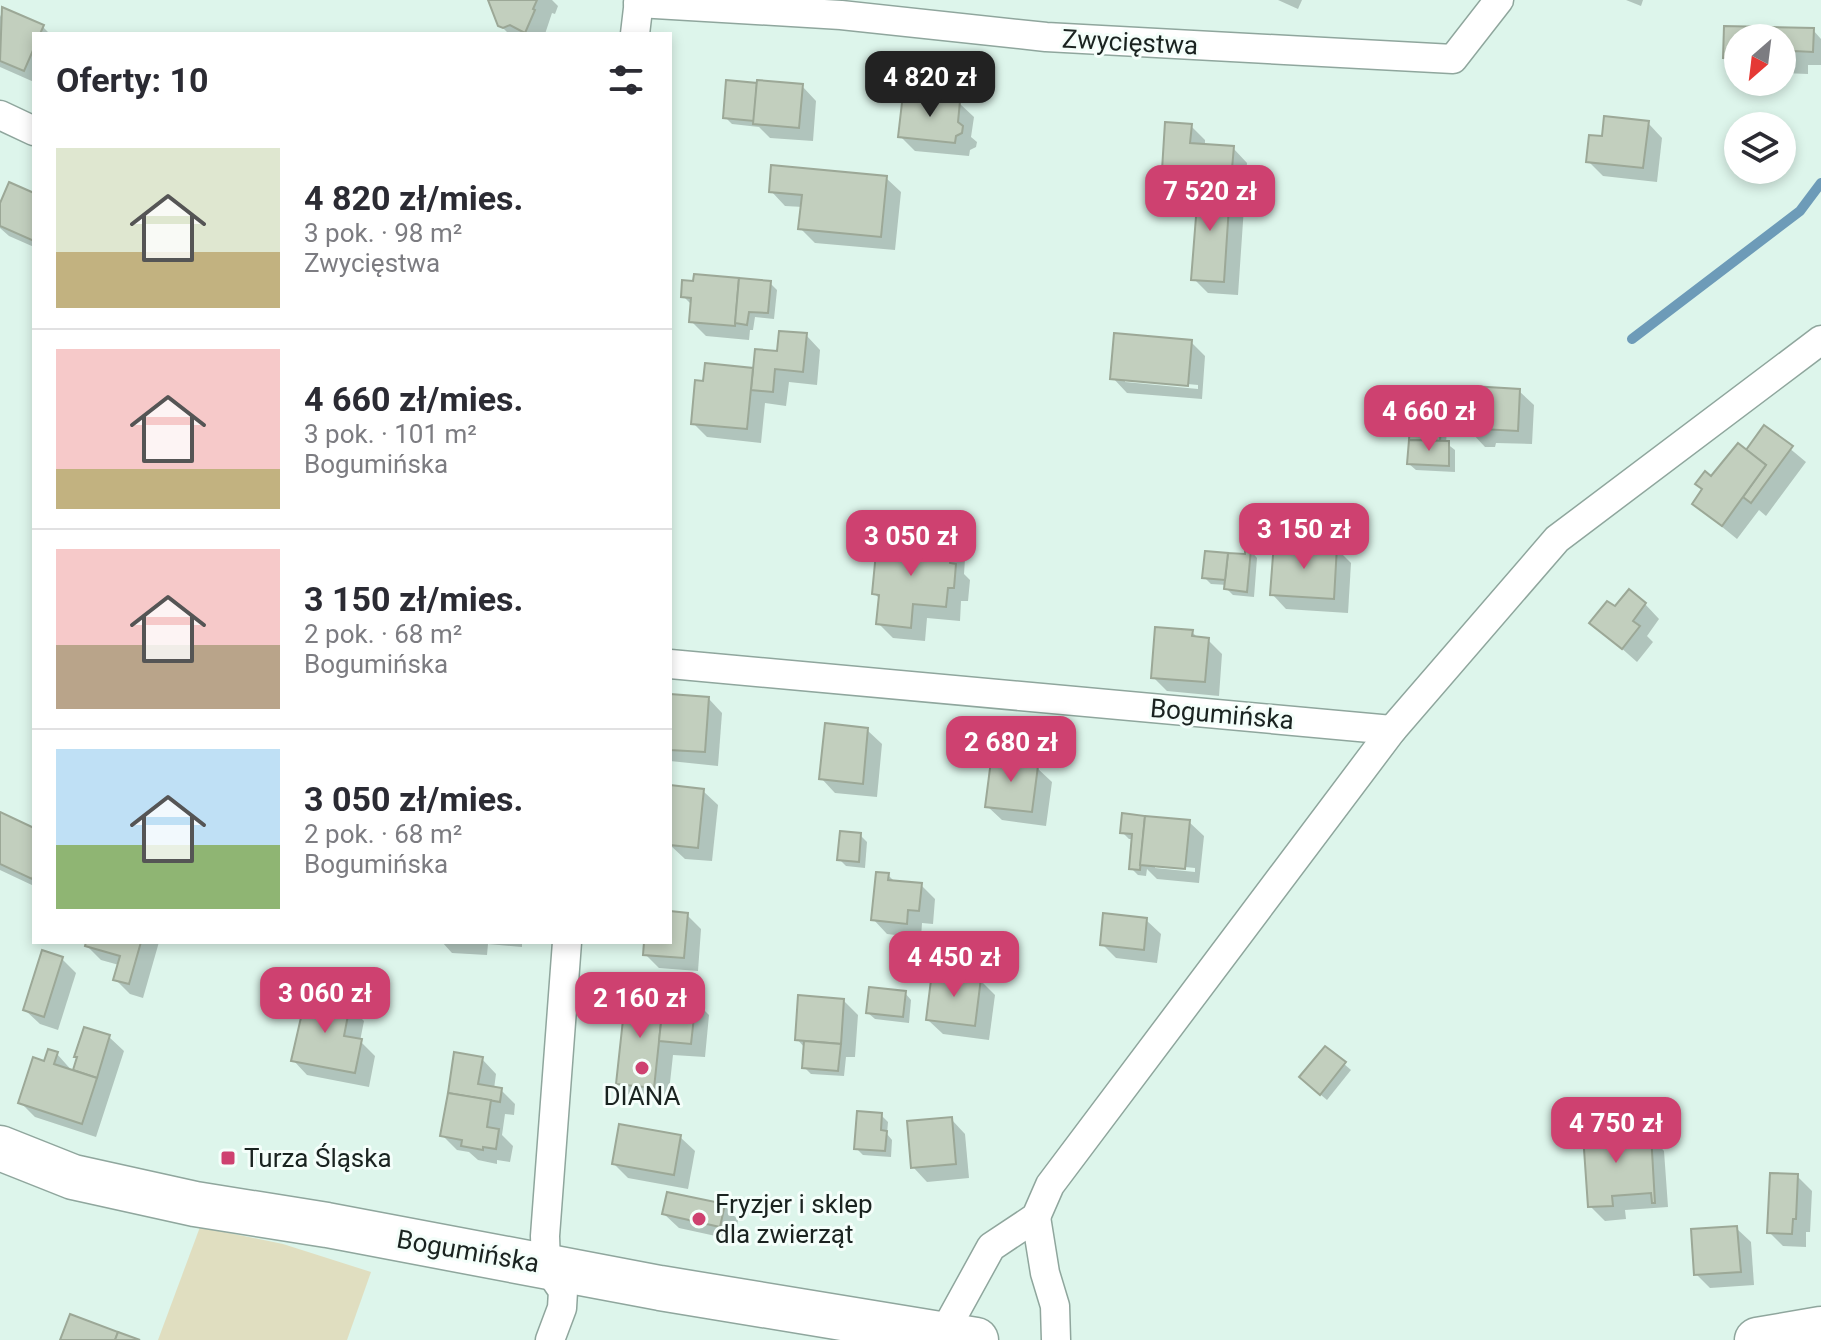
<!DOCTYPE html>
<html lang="pl">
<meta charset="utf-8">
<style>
:root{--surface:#fff;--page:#f2f2f3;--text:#2b2b33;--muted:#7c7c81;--line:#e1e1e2;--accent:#ce4170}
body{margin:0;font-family:Roboto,sans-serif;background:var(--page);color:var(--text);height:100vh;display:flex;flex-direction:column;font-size:30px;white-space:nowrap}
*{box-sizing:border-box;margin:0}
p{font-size:26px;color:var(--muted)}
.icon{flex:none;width:44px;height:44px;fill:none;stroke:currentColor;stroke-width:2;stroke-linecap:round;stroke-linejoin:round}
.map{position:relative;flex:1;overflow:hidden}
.sheet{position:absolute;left:32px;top:32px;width:640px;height:912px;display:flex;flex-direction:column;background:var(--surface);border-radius:0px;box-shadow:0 4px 12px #0003}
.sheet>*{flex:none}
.needle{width:52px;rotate:208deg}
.controls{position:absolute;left:1724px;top:24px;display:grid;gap:16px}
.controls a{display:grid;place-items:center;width:72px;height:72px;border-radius:50%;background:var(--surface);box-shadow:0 4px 12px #0003;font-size:40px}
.price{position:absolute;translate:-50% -68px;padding:0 18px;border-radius:16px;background:var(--accent);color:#fff;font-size:26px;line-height:52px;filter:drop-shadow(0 2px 4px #0008)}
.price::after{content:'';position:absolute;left:50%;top:48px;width:24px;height:18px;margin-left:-12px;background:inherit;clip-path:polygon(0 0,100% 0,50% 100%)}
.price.on{background:#222;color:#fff}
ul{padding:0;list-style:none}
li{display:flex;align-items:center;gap:24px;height:200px;padding:0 24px}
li+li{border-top:2px solid var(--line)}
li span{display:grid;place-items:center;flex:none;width:224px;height:160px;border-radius:0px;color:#555}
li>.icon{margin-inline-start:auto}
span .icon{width:96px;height:96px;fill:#fffc;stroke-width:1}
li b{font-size:34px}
h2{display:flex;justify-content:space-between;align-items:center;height:96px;padding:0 24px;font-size:34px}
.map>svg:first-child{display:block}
.green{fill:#e0dec0}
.shadow{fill:#0003;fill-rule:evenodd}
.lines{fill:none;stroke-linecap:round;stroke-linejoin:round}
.stream{stroke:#6d9bb8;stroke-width:10}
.building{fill:#c2cfbe;stroke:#9ca897;stroke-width:2}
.minor-casing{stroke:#8fa69d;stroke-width:31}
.primary-casing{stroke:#8fa69d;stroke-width:47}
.minor{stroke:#fff;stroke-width:28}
.primary{stroke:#fff;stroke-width:44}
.poi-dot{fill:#ce4170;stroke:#f4fefa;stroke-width:3}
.labels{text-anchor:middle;stroke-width:6;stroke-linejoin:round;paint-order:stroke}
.street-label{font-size:26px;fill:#1a2320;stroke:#f4fefa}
.poi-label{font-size:26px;fill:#1a2320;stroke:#f4fefa;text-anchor:start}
</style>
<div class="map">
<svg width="1821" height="1340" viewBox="0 0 1821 1340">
<rect width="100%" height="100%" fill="#ddf5eb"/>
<path class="green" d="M200,1227L283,1244L371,1272L347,1340H158Z"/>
<g class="shadow">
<path d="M491,0H552L558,6L555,14L552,13L545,34H509L500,25Z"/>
<path d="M1278,0H1302L1298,9Z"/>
<path d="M1626,0H1643L1641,6Z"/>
<path d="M3,10L43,27L50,34H34V82L0,67V17Z"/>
<path d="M1726,28L1813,30L1821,39V65H1808V74L1782,73V38H1738V71L1725,57Z"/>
<path d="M802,86L816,101L813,141L770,138L759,127L732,124L725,117Z"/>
<path d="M959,103L974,117L971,137L977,142L976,147L970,150L969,156L915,151L900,136Z"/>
<path d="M1648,123L1662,138L1657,182L1603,176L1588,161L1603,138Z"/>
<path d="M1191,126L1205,140V146L1233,148L1247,163L1238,295L1208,293L1194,279L1198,215L1186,201L1177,200L1163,186Z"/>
<path d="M886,178L901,192L895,250L815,243L800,228L803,207L785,206L771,191Z"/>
<path d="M34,195V247L9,236L0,228V208Z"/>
<path d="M770,283L777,290L774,319L755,317L753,330H750L749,340L706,336L691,321L693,306L683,296Z"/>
<path d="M806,335L820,350L817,385L789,382L786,406L765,403L761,443L707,437L693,423L705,383L706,365L755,370Z"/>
<path d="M1191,342L1205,356L1202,399L1127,393L1113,378ZM1125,378L1198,385V389L1125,382Z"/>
<path d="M1519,391L1534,405L1532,444L1496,443L1495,447H1485L1471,432Z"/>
<path d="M1441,409L1448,416L1446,443L1455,450V472L1416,470L1409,464Z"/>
<path d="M1765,428L1806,462L1766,516L1759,510L1737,539L1694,504L1712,479L1747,453Z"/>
<path d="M889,545H951L965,559L964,574L970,580L968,601H961L960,621L927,618L925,641L893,638L878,623L881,600L874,593Z"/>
<path d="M1336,548L1351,563L1348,613L1286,609L1272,594Z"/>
<path d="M1251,551L1257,558L1254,597L1233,595L1226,588L1227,585L1211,584L1204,577L1247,556Z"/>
<path d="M1645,604L1659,619L1647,636L1653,642L1637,662L1592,622Z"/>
<path d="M1192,632L1199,639L1208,640L1222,654L1219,696L1167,691L1153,677Z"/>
<path d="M670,696L708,698L722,713L718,766L670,761Z"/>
<path d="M867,730L882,744L877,797L835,793L821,778Z"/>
<path d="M1019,757L1028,767L1037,768L1052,782L1046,826L1002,820L987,806Z"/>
<path d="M670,787L703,791L718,805L712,861L685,859L670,845Z"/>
<path d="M0,815L34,830V886L0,870Z"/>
<path d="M1189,822L1204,836L1199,883L1157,879L1147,869L1146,876L1138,875L1131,868L1134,839H1129L1122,832ZM1155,864L1195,868V872L1155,868Z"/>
<path d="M860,835L867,842L865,868L846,866L840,860Z"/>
<path d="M888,875L895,882L921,885L935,899L933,924L922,923L921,938L887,934L873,919Z"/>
<path d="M670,913L687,915L701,929L698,971L659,968L645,954L646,942H670Z"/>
<path d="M1146,920L1161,934L1157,963L1116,958L1102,944Z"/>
<path d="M88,942H159L143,998L130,994L115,979L119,965L101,960L87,946Z"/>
<path d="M442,942H522V947L488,944L487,955L452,953Z"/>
<path d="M62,959L76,973L58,1030L40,1024L25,1010Z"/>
<path d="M980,980L995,995L989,1040L943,1034L928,1020Z"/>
<path d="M327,992L339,1005L350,1007L364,1021L360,1041L375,1056L369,1087L307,1075L293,1060Z"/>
<path d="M905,993L911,1000L909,1023L875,1019L868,1013Z"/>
<path d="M695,1001L709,1015L705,1057L673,1055L668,1101L632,1098L618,1083Z"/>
<path d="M844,1001L858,1015L855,1057H846L844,1076L811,1074L804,1067L805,1048L797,1039Z"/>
<path d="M109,1037L124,1051L96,1137L35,1117L21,1103L46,1063L57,1054L74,1073L79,1058Z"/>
<path d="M482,1059L496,1074L494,1089L501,1090L515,1104L514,1115L505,1114L502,1135L513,1146L510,1162L497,1160V1164L478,1160L469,1152L457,1150L442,1135Z"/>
<path d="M1344,1064L1351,1070L1327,1100L1308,1084Z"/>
<path d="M881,1115L888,1122L887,1134L892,1140L891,1157L863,1155L856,1148Z"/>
<path d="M951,1119L965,1134L969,1178L927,1182L913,1167Z"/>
<path d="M1601,1120L1616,1135V1139L1650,1136L1664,1151L1668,1207L1625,1210L1626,1219L1605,1221L1590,1206Z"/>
<path d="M680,1137L695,1151L688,1189L628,1178L614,1164Z"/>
<path d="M1797,1176L1812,1191L1810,1232H1806V1247L1783,1246L1769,1232Z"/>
<path d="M724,1205L738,1220L734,1240L679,1228L664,1214Z"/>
<path d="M1736,1228L1751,1242L1754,1285L1710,1288L1696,1274Z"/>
</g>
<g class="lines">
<path class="stream" d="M1632,339L1800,211L1821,183"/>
</g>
<g class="building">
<path d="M488,0H537L533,9L535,10L525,33L510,25L503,28L498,26Z"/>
<path d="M2,7L44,25L40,34H34V48L24,71L0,61Z"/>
<path d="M1724,26L1814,28L1813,52L1794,51V60H1782V38H1738V59L1723,58Z"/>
<path d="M726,80L757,83L754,121L723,118Z"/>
<path d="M757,80L803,84L799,128L753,124Z"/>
<path d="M903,94L960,101L958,122L963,126L962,133L956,136L955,143L898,137Z"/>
<path d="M1604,116L1649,121L1643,168L1586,162L1589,135L1602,136Z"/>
<path d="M1165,122L1192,124L1190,143L1234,146L1230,191L1161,186Z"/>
<path d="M771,165L887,176L881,237L798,229L802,195L769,192Z"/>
<path d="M9,182L34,193V241L0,226V203Z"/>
<path d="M1185,188L1230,191L1224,282L1191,280L1197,204L1184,203Z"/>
<path d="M694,274L739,278L735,326L689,322L691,298L681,297L682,280L693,281Z"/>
<path d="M739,278L771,281L768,313L749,312L747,325L735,323Z"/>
<path d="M779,331L807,333L803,372L775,369L773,392L751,390L755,349L777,351Z"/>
<path d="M1114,333L1192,340L1188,386L1110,379Z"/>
<path d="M705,363L753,368L747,429L691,424L695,380L703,381Z"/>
<path d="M1471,386L1520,389L1518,431L1482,429V433H1469Z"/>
<path d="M1411,406L1442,407L1440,441L1409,440Z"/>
<path d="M1764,425L1793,446L1751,503L1743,497L1766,465L1746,450Z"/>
<path d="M1409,440L1449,441V466L1407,464Z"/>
<path d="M1738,443L1766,465L1722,526L1692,504L1702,489L1695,484L1705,471L1711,476Z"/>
<path d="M888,537L952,543L950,563L956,564L954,588H948L946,607L913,604L911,628L876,624L879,595L872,594L877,542L887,543Z"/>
<path d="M1274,542L1337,546L1334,599L1270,595Z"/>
<path d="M1245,548L1251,549L1247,592L1224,589L1228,553L1245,554Z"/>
<path d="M1205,551L1228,553L1225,580L1202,578Z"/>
<path d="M1629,589L1646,603L1633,621L1640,626L1622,649L1589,623L1607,601L1615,606Z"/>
<path d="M1155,627L1193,630L1192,636L1209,638L1205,682L1151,678Z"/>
<path d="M670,694L709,697L705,752L670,750Z"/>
<path d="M825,723L868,728L863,784L819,779Z"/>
<path d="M992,753L1020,755L1019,763L1038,766L1032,812L985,807Z"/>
<path d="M670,785L704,789L698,848L670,845Z"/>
<path d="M0,812L34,828V874L32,879L0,864Z"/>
<path d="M1122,813L1145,816L1140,870L1129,869L1132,834L1120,833Z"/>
<path d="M1145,816L1190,820L1185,869L1140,865Z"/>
<path d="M840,831L861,833L859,862L837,860Z"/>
<path d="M876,872L889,873L888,880L922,883L919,911L908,910L907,924L871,920Z"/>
<path d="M670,911L688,913L684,958L643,955L644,942H670Z"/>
<path d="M1103,913L1147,918L1144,950L1100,945Z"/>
<path d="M86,942H141L129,984L113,980L120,956L85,946Z"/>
<path d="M42,950L63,957L44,1017L23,1010Z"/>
<path d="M932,972L981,978L975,1026L926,1020Z"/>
<path d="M308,987L328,991L326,1000L350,1005L344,1036L362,1039L355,1073L291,1061Z"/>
<path d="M869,987L906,991L903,1017L866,1013Z"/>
<path d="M626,992L664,995L654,1088L616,1084Z"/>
<path d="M664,995L696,999L691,1044L659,1041Z"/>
<path d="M798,995L844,999L841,1044L795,1040Z"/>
<path d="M84,1027L110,1035L97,1078L73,1070L77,1057H74Z"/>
<path d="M804,1041L841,1044L838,1071L802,1068Z"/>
<path d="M1325,1046L1346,1062L1320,1095L1299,1077Z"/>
<path d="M48,1049L58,1052L54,1064L97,1078L82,1124L18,1103L33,1057L44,1061Z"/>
<path d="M454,1052L483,1057L478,1084L502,1088L500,1102L448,1093Z"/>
<path d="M448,1093L491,1100L487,1127L499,1129L496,1149L483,1147V1150L461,1146L462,1140L440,1136Z"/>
<path d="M857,1111L882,1113L881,1130L887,1131L885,1151L854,1149Z"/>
<path d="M952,1117L956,1164L911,1168L907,1121Z"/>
<path d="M1602,1118L1603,1137L1651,1134L1655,1203H1652L1651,1193L1612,1196L1613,1206L1588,1207L1582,1120Z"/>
<path d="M619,1124L681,1135L674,1175L612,1164Z"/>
<path d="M1770,1173L1798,1174L1796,1219H1793L1792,1234L1767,1233Z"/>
<path d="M667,1192L725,1204L720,1227L662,1214Z"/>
<path d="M1737,1226L1741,1272L1694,1275L1691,1229Z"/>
<path d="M70,1314L118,1332L115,1340H60Z"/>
<path d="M118,1332L140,1340H115Z"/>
</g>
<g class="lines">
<defs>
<g id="minor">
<path d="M638,3L841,15L1046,37L1453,59L1499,0"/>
<path d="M635,34L639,0"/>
<path d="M0,115L34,131"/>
<path d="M670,664L1392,730"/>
<path d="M1036,1217L1045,1273L1055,1306L1056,1340"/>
<path d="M942,1336L991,1247L1036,1217L1050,1185L1392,730L1557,539L1821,340"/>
<path d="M550,1340L562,1308L563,1291L546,1266L545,1236L567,942"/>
</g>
<g id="primary">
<path d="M0,1148L73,1177L195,1204L327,1225L660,1288L976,1340"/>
<path d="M1757,1340L1821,1329"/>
</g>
</defs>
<use href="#minor" class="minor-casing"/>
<use href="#primary" class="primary-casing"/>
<use href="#minor" class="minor"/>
<use href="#primary" class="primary"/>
</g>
<g class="poi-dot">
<circle cx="642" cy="1068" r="8"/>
<rect x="220" y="1150" width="16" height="16" rx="4"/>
<circle cx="699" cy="1219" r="8"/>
</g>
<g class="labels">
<g class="street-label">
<text transform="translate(1130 42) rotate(3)" y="9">Zwycięstwa</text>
<text transform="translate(1222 714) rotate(5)" y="9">Bogumińska</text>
<text transform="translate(468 1251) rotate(10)" y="9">Bogumińska</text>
</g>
<g class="poi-label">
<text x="642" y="1105" text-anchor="middle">DIANA</text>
<text x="244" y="1167">Turza Śląska</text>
<text x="715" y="1213">Fryzjer i sklep<tspan x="715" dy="30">dla zwierząt</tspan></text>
</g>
</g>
</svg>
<div class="controls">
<a><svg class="needle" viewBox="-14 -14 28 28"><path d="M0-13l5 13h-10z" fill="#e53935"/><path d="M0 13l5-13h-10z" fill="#7c7c81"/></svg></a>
<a><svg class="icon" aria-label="layers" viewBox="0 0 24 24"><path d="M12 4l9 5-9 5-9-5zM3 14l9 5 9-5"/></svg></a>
</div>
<b class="price on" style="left:930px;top:119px">4 820 zł</b>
<b class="price" style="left:1210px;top:233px">7 520 zł</b>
<b class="price" style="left:1429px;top:453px">4 660 zł</b>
<b class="price" style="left:1304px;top:571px">3 150 zł</b>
<b class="price" style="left:911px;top:578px">3 050 zł</b>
<b class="price" style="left:1011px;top:784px">2 680 zł</b>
<b class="price" style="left:954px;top:999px">4 450 zł</b>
<b class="price" style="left:325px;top:1035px">3 060 zł</b>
<b class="price" style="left:640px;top:1040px">2 160 zł</b>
<b class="price" style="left:1616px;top:1165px">4 750 zł</b>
<section class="sheet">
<h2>Oferty: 10<svg class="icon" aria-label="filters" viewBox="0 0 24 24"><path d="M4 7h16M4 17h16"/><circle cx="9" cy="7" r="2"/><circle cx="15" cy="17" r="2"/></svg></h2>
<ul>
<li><span style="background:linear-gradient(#dfe7d0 65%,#c2b280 0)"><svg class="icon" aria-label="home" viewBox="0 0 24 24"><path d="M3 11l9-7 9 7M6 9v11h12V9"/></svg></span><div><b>4 820 zł/mies.</b><p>3 pok. · 98 m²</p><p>Zwycięstwa</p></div></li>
<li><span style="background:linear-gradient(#f6c9c9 75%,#c2b280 0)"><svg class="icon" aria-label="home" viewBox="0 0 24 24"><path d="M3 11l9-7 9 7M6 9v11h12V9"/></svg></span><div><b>4 660 zł/mies.</b><p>3 pok. · 101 m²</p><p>Bogumińska</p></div></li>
<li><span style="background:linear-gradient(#f6c9c9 60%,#b9a48a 0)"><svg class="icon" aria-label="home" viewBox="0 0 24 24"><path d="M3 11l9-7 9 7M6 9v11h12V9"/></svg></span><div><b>3 150 zł/mies.</b><p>2 pok. · 68 m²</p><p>Bogumińska</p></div></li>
<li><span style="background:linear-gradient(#bfe0f5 60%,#8fb573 0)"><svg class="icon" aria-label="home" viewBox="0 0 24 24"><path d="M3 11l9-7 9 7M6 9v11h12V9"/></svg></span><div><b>3 050 zł/mies.</b><p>2 pok. · 68 m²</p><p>Bogumińska</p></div></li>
</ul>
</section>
</div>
